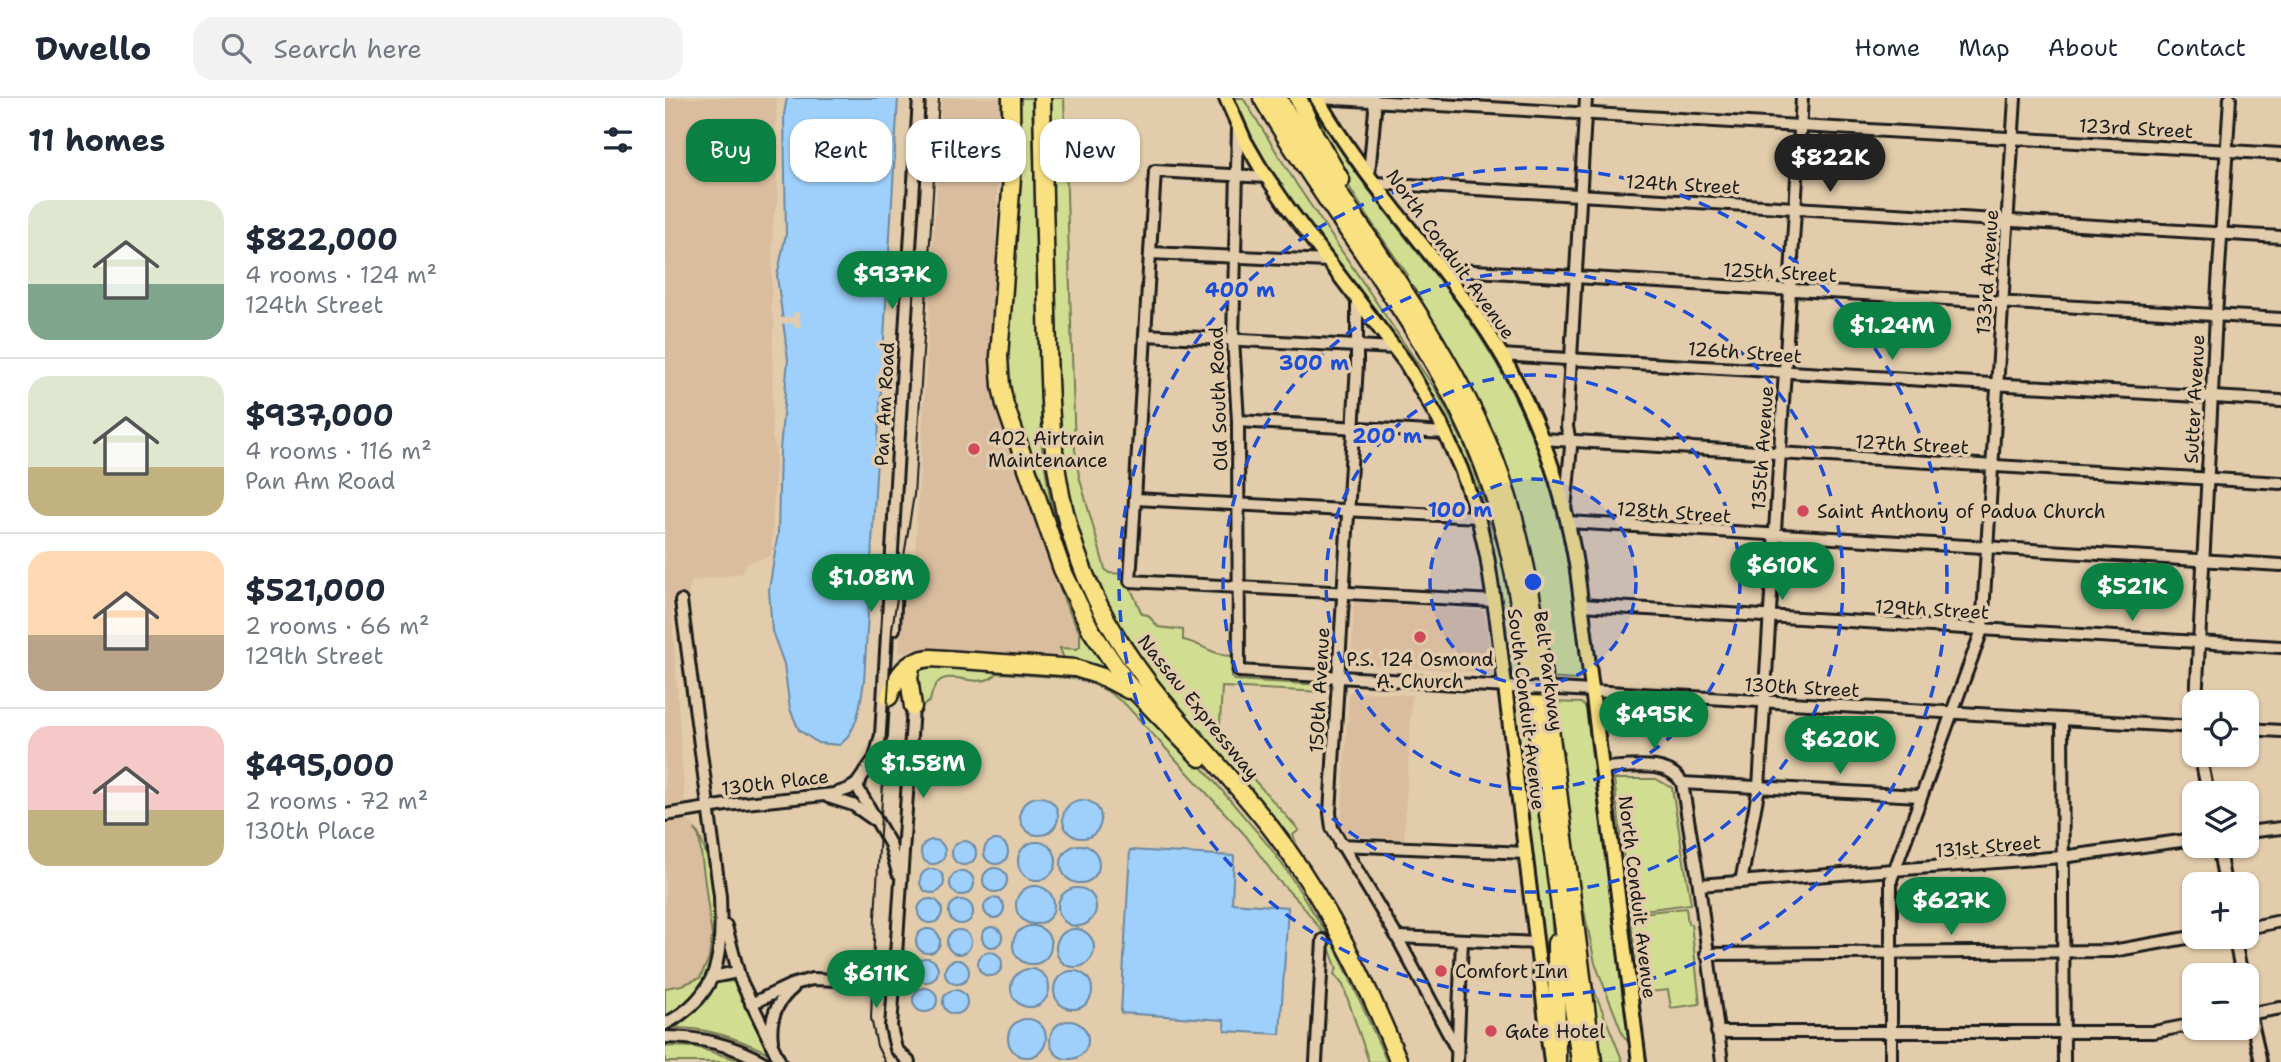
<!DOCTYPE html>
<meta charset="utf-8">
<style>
:root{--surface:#fff;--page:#f2f2f3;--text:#1f2937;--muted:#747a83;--line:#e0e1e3;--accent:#0b8043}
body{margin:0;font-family:"Shantell Sans",sans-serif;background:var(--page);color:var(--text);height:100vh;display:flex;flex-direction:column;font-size:26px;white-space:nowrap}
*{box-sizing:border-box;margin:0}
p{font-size:23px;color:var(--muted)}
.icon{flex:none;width:38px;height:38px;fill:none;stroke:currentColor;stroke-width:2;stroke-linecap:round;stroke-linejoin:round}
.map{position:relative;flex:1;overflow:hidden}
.details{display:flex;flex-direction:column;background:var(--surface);width:665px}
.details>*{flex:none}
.top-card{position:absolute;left:21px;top:21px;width:665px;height:63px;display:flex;gap:14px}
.tools{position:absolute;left:1517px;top:592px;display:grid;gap:14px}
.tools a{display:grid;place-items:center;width:77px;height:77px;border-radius:14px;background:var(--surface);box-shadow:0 2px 5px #0004;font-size:35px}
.price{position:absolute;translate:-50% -60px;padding:0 16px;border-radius:24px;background:var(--accent);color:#fff;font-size:23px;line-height:46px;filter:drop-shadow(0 2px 4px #0008)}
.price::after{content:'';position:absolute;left:50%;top:42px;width:21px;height:16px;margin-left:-10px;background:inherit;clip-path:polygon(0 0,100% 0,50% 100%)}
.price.current{background:#222;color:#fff}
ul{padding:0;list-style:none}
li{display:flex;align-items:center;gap:21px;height:175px;padding:0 28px}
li+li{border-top:2px solid var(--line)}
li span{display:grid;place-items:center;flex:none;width:196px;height:140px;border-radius:21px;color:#555}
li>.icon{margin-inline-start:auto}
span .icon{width:84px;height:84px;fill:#fffc;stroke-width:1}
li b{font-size:30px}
h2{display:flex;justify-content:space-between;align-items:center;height:84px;padding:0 28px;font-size:30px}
.tag{padding:0 24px;border-radius:21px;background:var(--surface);box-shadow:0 2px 5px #0004;font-size:24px;line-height:63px}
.tag.current{background:var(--accent);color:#fff}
header{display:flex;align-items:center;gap:42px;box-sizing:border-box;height:98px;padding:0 35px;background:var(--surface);border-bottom:2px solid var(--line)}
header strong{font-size:33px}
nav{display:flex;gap:38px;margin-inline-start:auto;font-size:24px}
.search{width:490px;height:63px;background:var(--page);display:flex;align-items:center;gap:18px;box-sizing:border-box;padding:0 24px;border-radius:21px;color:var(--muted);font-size:26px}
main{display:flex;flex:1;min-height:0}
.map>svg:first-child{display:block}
.built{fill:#dabd9f}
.green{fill:#d1de91;stroke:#767d56;stroke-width:2}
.water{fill:#9fd0fc;stroke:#6b88a2;stroke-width:2}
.pier{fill:#e2ccab}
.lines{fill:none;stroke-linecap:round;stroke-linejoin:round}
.minor-casing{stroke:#1c1c1c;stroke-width:16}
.major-casing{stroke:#1c1c1c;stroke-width:18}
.highway-casing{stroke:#1c1c1c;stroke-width:21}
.minor{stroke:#e2ccab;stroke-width:10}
.major{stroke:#f9e181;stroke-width:12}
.highway{stroke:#f9e181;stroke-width:16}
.tram{stroke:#1c1c1c;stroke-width:2}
.minor-bridge-casing{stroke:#1c1c1c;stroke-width:16;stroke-linecap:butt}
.minor-bridge{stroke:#e2ccab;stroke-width:10}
.ring{fill:none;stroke:#1d4ed8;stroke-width:3.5;stroke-dasharray:12 9}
.poi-dot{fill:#d1495b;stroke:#e2ccab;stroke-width:2.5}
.labels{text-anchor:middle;stroke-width:7;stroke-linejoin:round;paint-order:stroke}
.street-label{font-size:19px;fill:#1c1c1c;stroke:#e2ccab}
.poi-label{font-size:19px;fill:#1c1c1c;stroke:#e2ccab;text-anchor:start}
.centre{fill:#1d4ed8;stroke:#e2ccab;stroke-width:3.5}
.ring-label{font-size:21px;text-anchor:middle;font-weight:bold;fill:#1d4ed8;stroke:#e2ccab;stroke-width:7;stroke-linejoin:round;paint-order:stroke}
</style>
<header>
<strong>Dwello</strong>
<div class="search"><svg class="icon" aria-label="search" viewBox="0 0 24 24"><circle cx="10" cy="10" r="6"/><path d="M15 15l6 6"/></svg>Search here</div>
<nav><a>Home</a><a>Map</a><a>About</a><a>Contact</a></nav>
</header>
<main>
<section class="details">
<h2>11 homes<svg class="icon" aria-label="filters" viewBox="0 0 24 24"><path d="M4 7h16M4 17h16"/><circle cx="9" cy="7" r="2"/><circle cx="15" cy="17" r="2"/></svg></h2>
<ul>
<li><span style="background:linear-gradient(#dfe7d0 60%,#7fa58c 0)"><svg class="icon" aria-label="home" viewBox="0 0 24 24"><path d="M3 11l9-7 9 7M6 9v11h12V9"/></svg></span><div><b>$822,000</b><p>4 rooms · 124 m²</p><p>124th Street</p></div></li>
<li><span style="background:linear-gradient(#dfe7d0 65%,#c2b280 0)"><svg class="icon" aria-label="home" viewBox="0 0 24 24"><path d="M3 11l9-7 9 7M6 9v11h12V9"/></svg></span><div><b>$937,000</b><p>4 rooms · 116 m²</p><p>Pan Am Road</p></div></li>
<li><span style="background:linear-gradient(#ffd9b3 60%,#b9a48a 0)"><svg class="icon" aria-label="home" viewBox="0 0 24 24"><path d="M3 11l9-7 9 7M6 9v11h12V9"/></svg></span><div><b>$521,000</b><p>2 rooms · 66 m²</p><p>129th Street</p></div></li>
<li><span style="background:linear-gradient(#f6c9c9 60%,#c2b280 0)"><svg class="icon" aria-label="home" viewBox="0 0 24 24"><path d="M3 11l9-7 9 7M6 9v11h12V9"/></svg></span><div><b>$495,000</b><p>2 rooms · 72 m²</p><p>130th Place</p></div></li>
</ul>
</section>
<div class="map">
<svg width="1616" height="964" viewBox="0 0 1616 964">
<rect width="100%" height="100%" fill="#e2ccab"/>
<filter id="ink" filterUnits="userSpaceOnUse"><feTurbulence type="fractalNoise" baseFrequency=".0143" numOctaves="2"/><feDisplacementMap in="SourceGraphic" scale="14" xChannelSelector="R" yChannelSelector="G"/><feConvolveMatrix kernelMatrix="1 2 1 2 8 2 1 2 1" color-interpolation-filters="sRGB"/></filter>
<g filter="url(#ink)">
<g class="built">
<path d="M0,0H112L110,48L113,101L108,122L106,212L110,226L108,234L107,340L111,350L106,458L80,466L78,475L27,483L24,490V500L6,503L21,721L28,726L36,736L50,841L45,872L95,964H0Z"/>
<path d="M277,0H335L327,259L416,536L412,550L397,551L401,564L234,554L241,476L250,454Z"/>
<path d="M689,503L819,513L827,575L686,566Z"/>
<path d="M684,593L747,597L739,741L679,737L676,730Z"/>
</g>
<g class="green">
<path d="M336,0H338L340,87L330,260L392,470L456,586L400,563L395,550L412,551L415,548V535L401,507L385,464L333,311L327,274L337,106Z"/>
<path d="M349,0H367L377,351L386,406L426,529L337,284Z"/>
<path d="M383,0H399L410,352L414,378L440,471L444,475L460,476V487L466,491L477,516L483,517L493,529L518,532V542C535,545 550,558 567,558L566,579L569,582L659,587L658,594L557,589L554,643L634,732L628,737L631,745L628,747L482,574L449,528L416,453L393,350Z"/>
<path d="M566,0H578L632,87L772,294L799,346L812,382L841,475L851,532L848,534L858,579L847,577L844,574L830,470L807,384L793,351L767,298L744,262L616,94L584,42Z"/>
<path d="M636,0H644C685,78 748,144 799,215C843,277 876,348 894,421C907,473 911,526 918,579L911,582L883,580L880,539L868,463L837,355L765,219L740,179L743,177C702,121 666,63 636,0Z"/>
<path d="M263,565L406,574L462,597L475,607L537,669L604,748L624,776L670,849L688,887L722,964H704L678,887L669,876L672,871L659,836L637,807L613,782L581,738L461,607L442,593L418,581L333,575C330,577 327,580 324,581C301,590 273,561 265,603L251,613L248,573Z"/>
<path d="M853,602H861L883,772L888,844L886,907L849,608Z"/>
<path d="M886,604L916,605L921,610L964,945L958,937L930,865L915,793L896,659L899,656Z"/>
<path d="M949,681H991L1007,690L1026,806L970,813L965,809Z"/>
<path d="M30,731C52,762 60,865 34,896C26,906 11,914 0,922V890L17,887L35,880L44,860L47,839L34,739Z"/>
<path d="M1021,810L1023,826H1026L1035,906L1006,910L1003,892L975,895L965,816Z"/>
<path d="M921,872L958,964H934Z"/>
<path d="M69,883L77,903L82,907L103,955C75,941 43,930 11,930L39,905L51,885Z"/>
<path d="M897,885L910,964H896Z"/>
<path d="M0,948L30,949L80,964H0Z"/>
</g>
<g class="water">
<path d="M122,0H233L199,583C195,606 194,630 175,647L153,645L134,632L125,611L119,566L107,533L104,492L113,436L115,352L123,261L112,178L121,136L119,16Z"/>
<circle cx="374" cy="718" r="19"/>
<circle cx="417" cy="721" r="19"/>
<circle cx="268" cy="754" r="12"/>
<circle cx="331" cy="754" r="12"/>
<circle cx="299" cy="755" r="12"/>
<circle cx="372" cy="763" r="19"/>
<circle cx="415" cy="766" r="19"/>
<path d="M465,752L569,758L567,805L623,809L615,936L560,933L559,922L456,915Z"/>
<circle cx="330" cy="782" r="12"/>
<circle cx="267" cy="783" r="12"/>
<circle cx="297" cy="785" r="12"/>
<circle cx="370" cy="807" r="19"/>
<circle cx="412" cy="809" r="19"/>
<circle cx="329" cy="810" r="10"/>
<circle cx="265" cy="813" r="12"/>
<circle cx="296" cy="814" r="12"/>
<circle cx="367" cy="847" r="19"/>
<circle cx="327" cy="839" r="10"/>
<circle cx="263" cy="843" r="12"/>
<circle cx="410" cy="850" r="19"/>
<circle cx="294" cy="844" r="12"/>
<circle cx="325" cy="866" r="12"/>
<circle cx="261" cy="872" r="12"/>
<circle cx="292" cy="874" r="12"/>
<circle cx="365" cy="890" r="19"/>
<circle cx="408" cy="892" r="19"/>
<circle cx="260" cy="902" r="12"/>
<circle cx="290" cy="904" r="12"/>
<circle cx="362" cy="940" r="19"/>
<circle cx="404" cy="942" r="19"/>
</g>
<path class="pier" d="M128,214L134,215L136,229H129L128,225L113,226L112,220L128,219Z"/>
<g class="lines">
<defs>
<g id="minor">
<path d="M654,0L1616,56"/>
<path d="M573,29L568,241L573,323L574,573L859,590"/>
<path d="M704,76L710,12L708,0"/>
<path d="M602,79L490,73L465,483L829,503"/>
<path d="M711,85L1616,139"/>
<path d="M485,155L663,163"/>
<path d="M780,175L793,172L1616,221"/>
<path d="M692,202V267L665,715L667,730L732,839L792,952"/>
<path d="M480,237L729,250"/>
<path d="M836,257L1616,303"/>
<path d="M573,323L781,335"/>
<path d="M877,341L1616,385"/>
<path d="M470,401L813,419"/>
<path d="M900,412L906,349L902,329L921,0"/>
<path d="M903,424L1616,467"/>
<path d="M916,507L1616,549"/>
<path d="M229,531L232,464"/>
<path d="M893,591L1530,629"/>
<path d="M1531,604L1551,217L1565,0"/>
<path d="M1397,621L1399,964"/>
<path d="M1582,631L1616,633"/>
<path d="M1535,656L1543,695"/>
<path d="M937,670C961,670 1003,660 1017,685L1034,787L1057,964"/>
<path d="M1017,685L1254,698"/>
<path d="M191,687L210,660L216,637L254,0"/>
<path d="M191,687L225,746L233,775"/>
<path d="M163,699L188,707L208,721"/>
<path d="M0,717L61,707L169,696L184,691L195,684"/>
<path d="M1582,734L1616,730"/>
<path d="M675,747L861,755"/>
<path d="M1553,747L1560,786"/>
<path d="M1076,784L1094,689L1137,0"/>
<path d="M1034,787L1397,759L1530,741"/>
<path d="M61,828L75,881L115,964"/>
<path d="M1582,830L1616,823"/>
<path d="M1569,838L1577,877"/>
<path d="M732,839L872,845"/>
<path d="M1041,856L1447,853L1533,838"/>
<path d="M48,879L72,874"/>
<path d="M1582,902L1596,964"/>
<path d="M86,906L126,887L147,881L229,884"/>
<path d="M1582,916L1616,910"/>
<path d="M0,926C57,896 57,855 55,798L16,503"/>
<path d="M1052,934H1489L1530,926"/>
<path d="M0,939C34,939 68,947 98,964"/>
<path d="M107,943C104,921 111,904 128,890"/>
<path d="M244,964L231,951L226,929L248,609"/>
<path d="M651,964L658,842"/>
<path d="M792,964L797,842"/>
<path d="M1226,964V782L1317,532L1350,0"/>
</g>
<g id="major">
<path d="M561,0L580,43L595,69L623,110L740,264L775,324L796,371L813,419L822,458L832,523L886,964"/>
<path d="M652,0C697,79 761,146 813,220C865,294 898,383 912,472L974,964"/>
</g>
<g id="highway">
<path d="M346,0L347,79L334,259L336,288L340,307L397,471L426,532L462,585L535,660"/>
<path d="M377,0C378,71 380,143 382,214C385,318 384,405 431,501C473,589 547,654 606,730C661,801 701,881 734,964"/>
<path d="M597,0C666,119 758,224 812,351C850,442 860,542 873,639C887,748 901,856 915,964"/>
<path d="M613,0C681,116 769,220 822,343C865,441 874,550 888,654C901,757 915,861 928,964"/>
<path d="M633,0L650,37L676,82"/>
<path d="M247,565L244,579L248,609"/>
<path d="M224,599C232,577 241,562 266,560L410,570L438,579L463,592"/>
<path d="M891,845L892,964"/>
</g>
</defs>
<use href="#minor" class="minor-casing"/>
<use href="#major" class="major-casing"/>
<use href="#highway" class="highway-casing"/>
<use href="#minor" class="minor"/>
<use href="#major" class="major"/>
<use href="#highway" class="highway"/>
<path class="tram" d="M220,964L212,948L206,920L210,819L227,531L249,397L274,0"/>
<defs>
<path id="minor-bridge" d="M859,590L893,591"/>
</defs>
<use href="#minor-bridge" class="minor-bridge-casing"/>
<use href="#minor-bridge" class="minor-bridge"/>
</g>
</g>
<circle cx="868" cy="484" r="103" fill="#1d4ed8" fill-opacity=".12"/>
<g class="ring">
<circle cx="868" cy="484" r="103"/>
<circle cx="868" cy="484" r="207"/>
<circle cx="868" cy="484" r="310"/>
<circle cx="868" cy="484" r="414"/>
</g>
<g class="poi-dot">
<circle cx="309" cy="351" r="7"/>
<circle cx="1138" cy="413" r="7"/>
<circle cx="755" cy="539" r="7"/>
<circle cx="776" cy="873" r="7"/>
<circle cx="826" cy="933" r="7"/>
</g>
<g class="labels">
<g class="street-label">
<text transform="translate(1471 30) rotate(3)" y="7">123rd Street</text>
<text transform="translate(1018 86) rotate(3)" y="7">124th Street</text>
<text transform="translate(786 156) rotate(54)" y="7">North Conduit Avenue</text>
<text transform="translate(1115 174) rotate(3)" y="7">125th Street</text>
<text transform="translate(1322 174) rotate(-86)" y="7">133rd Avenue</text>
<text transform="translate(1080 254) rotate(4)" y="7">126th Street</text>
<text transform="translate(553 301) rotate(-92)" y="7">Old South Road</text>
<text transform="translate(1529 301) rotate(-87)" y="7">Sutter Avenue</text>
<text transform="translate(219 306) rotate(-87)" y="7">Pan Am Road</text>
<text transform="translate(1247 346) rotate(3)" y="7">127th Street</text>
<text transform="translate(1097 350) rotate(-86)" y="7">135th Avenue</text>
<text transform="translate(1009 414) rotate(4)" y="7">128th Street</text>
<text transform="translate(1267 511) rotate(3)" y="7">129th Street</text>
<text transform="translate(884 573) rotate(82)" y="7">Belt Parkway</text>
<text transform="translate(1137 589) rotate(3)" y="7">130th Street</text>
<text transform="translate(654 592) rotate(-87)" y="7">150th Avenue</text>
<text transform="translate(534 609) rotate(51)" y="7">Nassau Expressway</text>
<text transform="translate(862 611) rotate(83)" y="7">South Conduit Avenue</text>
<text transform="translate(110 684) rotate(-7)" y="7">130th Place</text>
<text transform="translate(1323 748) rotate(-5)" y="7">131st Street</text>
<text transform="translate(973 799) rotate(83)" y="7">North Conduit Avenue</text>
</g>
<g class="poi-label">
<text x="323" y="347">402 Airtrain<tspan x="323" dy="22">Maintenance</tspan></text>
<text x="1152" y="420">Saint Anthony of Padua Church</text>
<text x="755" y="568" text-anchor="middle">P.S. 124 Osmond<tspan x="755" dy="22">A. Church</tspan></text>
<text x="790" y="880">Comfort Inn</text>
<text x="840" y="940">Gate Hotel</text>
</g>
</g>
<circle cx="868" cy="484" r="10" class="centre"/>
<g class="ring-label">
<text x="575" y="199">400 m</text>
<text x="649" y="272">300 m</text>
<text x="722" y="345">200 m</text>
<text x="795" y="419">100 m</text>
</g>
</svg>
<div class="tools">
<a><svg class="icon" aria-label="locate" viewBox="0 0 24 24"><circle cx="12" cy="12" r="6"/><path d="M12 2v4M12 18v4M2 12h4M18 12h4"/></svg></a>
<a><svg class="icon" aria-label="layers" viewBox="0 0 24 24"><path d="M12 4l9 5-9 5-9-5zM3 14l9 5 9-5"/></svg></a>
<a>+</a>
<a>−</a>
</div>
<b class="price current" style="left:1165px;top:96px">$822K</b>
<b class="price" style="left:227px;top:213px">$937K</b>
<b class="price" style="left:1227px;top:264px">$1.24M</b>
<b class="price" style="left:1117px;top:504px">$610K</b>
<b class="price" style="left:206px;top:516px">$1.08M</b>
<b class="price" style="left:1467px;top:525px">$521K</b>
<b class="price" style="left:989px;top:653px">$495K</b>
<b class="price" style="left:1175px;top:678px">$620K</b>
<b class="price" style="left:258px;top:702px">$1.58M</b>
<b class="price" style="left:1286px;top:839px">$627K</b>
<b class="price" style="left:211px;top:912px">$611K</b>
<div class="top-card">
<a class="tag current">Buy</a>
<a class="tag">Rent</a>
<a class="tag">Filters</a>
<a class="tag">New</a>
</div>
</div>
</main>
